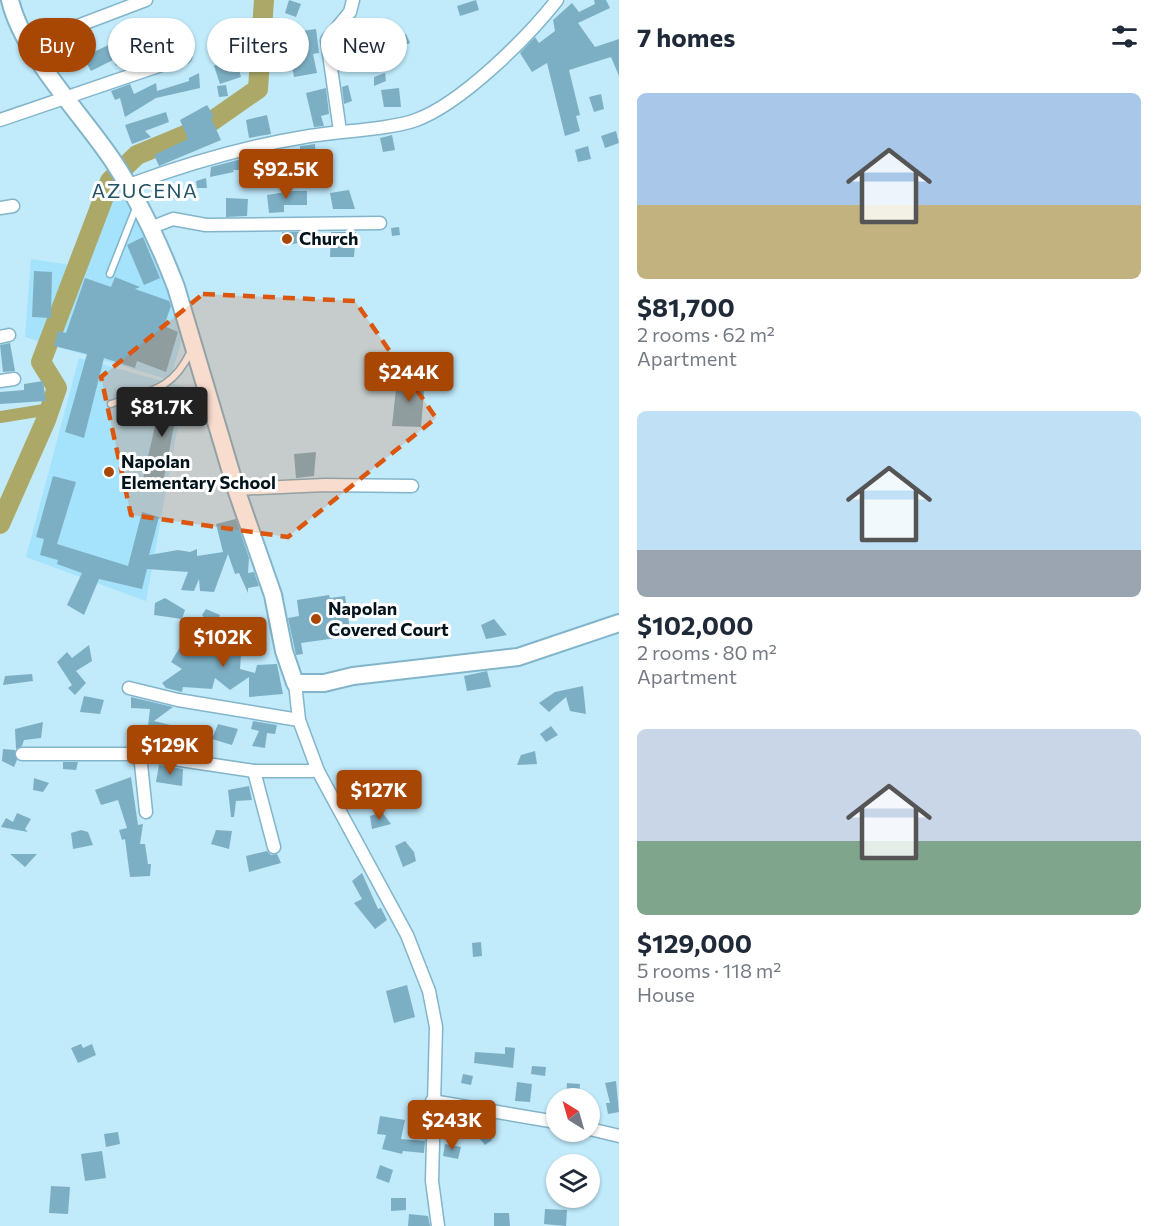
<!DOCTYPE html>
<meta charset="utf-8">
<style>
:root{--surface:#fff;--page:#f6f6f7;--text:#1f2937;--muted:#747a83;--accent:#a84604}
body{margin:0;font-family:Commissioner,sans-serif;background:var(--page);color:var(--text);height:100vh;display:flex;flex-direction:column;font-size:22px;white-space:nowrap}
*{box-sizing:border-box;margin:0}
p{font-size:20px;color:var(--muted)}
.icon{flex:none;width:33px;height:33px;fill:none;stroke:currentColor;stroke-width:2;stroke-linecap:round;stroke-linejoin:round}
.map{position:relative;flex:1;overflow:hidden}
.side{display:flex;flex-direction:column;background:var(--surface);width:540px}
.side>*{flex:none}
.banner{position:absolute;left:18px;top:18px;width:510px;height:54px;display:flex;gap:12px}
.needle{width:39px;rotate:323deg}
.buttons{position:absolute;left:546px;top:1088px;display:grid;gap:12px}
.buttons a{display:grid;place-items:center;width:54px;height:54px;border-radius:50%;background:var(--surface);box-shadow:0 2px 4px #0004;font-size:30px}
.price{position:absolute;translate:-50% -51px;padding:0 14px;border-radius:6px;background:var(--accent);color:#fff;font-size:20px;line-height:39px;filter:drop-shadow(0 2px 3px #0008)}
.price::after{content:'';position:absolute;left:50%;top:36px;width:18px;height:14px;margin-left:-9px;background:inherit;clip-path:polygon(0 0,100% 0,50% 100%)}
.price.on{background:#222;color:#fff}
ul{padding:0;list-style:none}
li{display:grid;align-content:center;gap:12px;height:318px;padding:0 18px}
li span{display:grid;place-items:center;height:186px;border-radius:9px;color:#555}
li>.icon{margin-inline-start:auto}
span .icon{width:108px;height:108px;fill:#fffc;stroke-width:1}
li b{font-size:26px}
h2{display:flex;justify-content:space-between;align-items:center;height:72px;padding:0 18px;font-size:26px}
.tag{padding:0 21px;border-radius:27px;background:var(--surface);box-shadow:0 2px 4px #0004;font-size:21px;line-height:54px}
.tag.on{background:var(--accent);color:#fff}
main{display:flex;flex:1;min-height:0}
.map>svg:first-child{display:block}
.built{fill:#a5e2fb}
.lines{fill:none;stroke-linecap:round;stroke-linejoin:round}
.canal{stroke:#aca968;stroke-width:12}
.river{stroke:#aca968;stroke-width:20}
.building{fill:#7dafc4}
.lane-casing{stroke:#83b5ca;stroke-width:9}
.street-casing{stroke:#83b5ca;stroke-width:15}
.secondary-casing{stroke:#83b5ca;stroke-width:20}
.lane{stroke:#fff;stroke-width:6}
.street{stroke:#fff;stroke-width:12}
.secondary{stroke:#fff;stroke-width:16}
.marked{fill:#dc560d;fill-opacity:0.2;stroke:#dc560d;stroke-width:4.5;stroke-dasharray:12 8;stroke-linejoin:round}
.poi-dot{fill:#a84604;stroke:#fff;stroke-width:2}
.labels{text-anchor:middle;stroke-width:6;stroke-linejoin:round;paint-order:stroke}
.poi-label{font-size:18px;font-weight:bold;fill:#02131b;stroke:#fff;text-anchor:start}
.neighbourhood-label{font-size:20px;letter-spacing:1.5px;fill:#215265;stroke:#fff}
</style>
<main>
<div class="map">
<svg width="619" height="1226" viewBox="0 0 619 1226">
<rect width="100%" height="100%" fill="#c1eafb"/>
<g class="built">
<path d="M115,188L143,225L185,329L170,380L25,337L31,259L83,267Z"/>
<path d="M79,358L185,387L146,601L26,557Z"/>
</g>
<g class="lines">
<path class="canal" d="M0,417L50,409"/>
<path class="river" d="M0,524L46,420L57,388L41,362L110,181L137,155L202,128L258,89L264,0"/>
</g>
<g class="building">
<path d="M289,0L301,4L296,17L285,13Z"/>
<path d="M476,0L479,10L460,16L457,6Z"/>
<path d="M594,0H606L610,8L578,23L595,47L619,39V76L611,57L569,70L580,115L576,116L580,131L565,136L547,63L532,72L520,53L535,37L539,43L555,31L553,20L572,3L579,12L595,4Z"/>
<path d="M316,29L319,53L313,54L317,73L294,77L291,61L298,60L294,32Z"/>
<path d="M406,34L410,43L398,48L394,39Z"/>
<path d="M119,40L129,60L116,66L113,60L91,71L83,57Z"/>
<path d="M181,41V50L148,61L146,55Z"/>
<path d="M234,53L241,77L220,84L214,66Z"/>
<path d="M199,73L200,88L156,98L125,117L120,98L115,100L111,91L130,84L134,94L156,83L157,91L189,81V78Z"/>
<path d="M385,73L386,81L374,86V77Z"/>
<path d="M226,85L228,96L219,97L217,86Z"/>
<path d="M348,85L352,101L344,104L342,87Z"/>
<path d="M326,88L329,114L321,116L324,126L314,127L306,93Z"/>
<path d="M399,88L401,107H384L381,90Z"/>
<path d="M601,94L604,109L594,112L589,97Z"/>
<path d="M207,105L214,116L211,118L221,140L159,166L154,155L188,139L180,120Z"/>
<path d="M166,112L169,122L145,131L151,137L132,144L125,125Z"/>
<path d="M267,115L271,134L249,138L246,120Z"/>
<path d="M616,131L619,143L605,148L601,136Z"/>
<path d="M392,135L395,150L383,152L380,138Z"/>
<path d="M315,144L316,162H300V146Z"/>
<path d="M588,146L591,159L578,162L575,150Z"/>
<path d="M253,156L248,170H233L234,172L210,177L211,167Z"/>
<path d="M206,178L207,188H197L196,181Z"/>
<path d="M349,190L355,209H333L330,193Z"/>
<path d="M292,191H307V205H284V212L269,213L267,195Z"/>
<path d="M226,198L248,199L247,216L226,217Z"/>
<path d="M399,227L400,235L392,236L391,228Z"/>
<path d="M282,232H300L302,242L285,246Z"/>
<path d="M331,232H356L354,257H330Z"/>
<path d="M143,237L160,278L144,285L127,245Z"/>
<path d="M34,271L52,272L51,318L32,317Z"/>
<path d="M115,277L140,287L135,289L169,301L171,306L164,326L178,332L166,372L137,361L135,368L104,358L84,438L65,432L87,354L54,346L58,331L66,333L85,278L111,287Z"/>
<path d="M10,343L15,371L3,372L0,345Z"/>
<path d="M397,380H425L421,427L392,426Z"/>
<path d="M43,381L46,401L0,404V392L24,390V384Z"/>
<path d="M168,388L181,391L162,487L142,483L163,391Z"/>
<path d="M316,452L314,476L296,478L294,454Z"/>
<path d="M53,476L76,482L57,544L128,566L142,512L159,517L149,555L178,550L190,552L197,549V556L223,552L216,524L236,519L249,558L248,573L254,572L259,586L248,588V593L239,573L235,574L228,554L214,592L200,591L199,579L194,591L181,590L188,572L147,569L142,589L99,579L84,615L67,605L82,573L57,564L58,560L40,555L44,539L36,537Z"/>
<path d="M329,595L330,598L345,596L351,636L301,643L303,654L296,655L288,618L299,616L297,600Z"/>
<path d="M165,598L185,610L182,619L154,615L155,603Z"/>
<path d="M206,609L220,615L214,629L202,615Z"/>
<path d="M494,619L507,635L486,639L481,625Z"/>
<path d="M230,623L250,625L247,641L242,640L240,669L255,673L257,665L277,664L283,694L249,697V677L230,690L215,678L212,689L183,687L182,692L166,688L162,683L182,669L171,662L188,634L198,647L192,656H228Z"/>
<path d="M89,645L92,661L76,671L86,683L75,695L68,688L72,685L57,662L67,652L72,658Z"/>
<path d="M487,671L491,687L467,691L464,676Z"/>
<path d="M32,674L33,681L3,685L5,676Z"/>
<path d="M583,686L586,714L570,711L566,697L549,712L539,703L555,692Z"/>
<path d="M84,696L104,700L100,714L80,712Z"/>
<path d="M131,697L173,707L154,721L191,730L187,740L143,735L148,726L150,709L131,708Z"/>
<path d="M253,721L277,725L275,734L267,733L265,748L252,746L259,731L251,729Z"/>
<path d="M43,722L41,738L24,740L22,746L16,749L15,729Z"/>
<path d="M218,724L238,729L232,745L212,739Z"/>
<path d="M551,726L558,735L546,742L540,734Z"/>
<path d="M3,749L15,750L17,760L14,767L2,761Z"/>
<path d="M535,751L537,764L517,765L521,755Z"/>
<path d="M63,762H78L76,770L63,769Z"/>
<path d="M159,765L183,769L182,786L156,782Z"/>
<path d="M131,777L138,825L143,824L140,844H145L148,864H151L150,876L130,877L125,839L122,840L119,830L127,828L118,800L101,805L95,790Z"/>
<path d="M34,778L49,783L43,792L33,790Z"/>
<path d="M249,786L252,800L236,801L234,817H231L228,790Z"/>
<path d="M360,786L367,799L350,807L344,794Z"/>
<path d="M382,812L391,824L372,829L370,816Z"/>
<path d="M17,813L31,819L25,829L28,832L1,827L6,818L13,822Z"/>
<path d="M81,830L88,832L93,845L73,849L71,833Z"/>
<path d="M216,830L232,831L229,849L211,844Z"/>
<path d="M405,841L414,852L416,861L403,867L395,846Z"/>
<path d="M267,851L271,855L277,854L281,863L249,872L246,856Z"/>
<path d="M10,854H37L25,867Z"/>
<path d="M362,873L378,909L381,908L387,920L375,929L354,903L362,899L352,881Z"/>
<path d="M481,942L482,956L473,957L472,943Z"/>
<path d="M407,985L415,1017L394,1023L386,991Z"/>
<path d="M81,1044L83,1048L92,1044L96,1055L78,1063L71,1048Z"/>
<path d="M505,1047L515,1048L513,1068L474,1063L475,1052L505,1054Z"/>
<path d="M532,1066L546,1067L545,1076L531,1074Z"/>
<path d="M463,1074L473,1076L471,1085L461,1083Z"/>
<path d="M616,1081L619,1112L608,1114L606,1103H610L605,1083Z"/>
<path d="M517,1082L532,1084L530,1102L515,1101Z"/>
<path d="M567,1083L580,1084L579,1098H566Z"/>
<path d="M380,1116L405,1120L401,1139L425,1141L424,1153L403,1151L402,1154L382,1149L386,1135L377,1134Z"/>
<path d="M442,1126H453L452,1139L441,1138Z"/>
<path d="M118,1132L120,1144L106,1147L104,1134Z"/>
<path d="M486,1133L492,1140L485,1145L479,1138Z"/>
<path d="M445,1144L461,1147L458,1159L443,1156Z"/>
<path d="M102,1151L106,1178L85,1181L81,1154Z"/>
<path d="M380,1165L393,1170L389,1183L376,1178Z"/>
<path d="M51,1186L70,1187L68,1214L49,1213Z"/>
<path d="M391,1198H406V1210L391,1211Z"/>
<path d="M545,1209L567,1210L566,1226L544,1224Z"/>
<path d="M494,1213H509L510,1226H494Z"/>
<path d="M409,1214L428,1216L430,1226H408Z"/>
</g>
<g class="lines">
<defs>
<g id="lane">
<path d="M110,274L136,208"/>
<path d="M111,404C150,391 172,391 191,351"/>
</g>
<g id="street">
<path d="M30,44L146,0"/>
<path d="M0,120L185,57"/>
<path d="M340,131L327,40L350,12L353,0"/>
<path d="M129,185C186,164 243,147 304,137C336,131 388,130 416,120C462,103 527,38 557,0"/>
<path d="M0,208L13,206"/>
<path d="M150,228L173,219L206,225L380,223"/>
<path d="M0,337L9,335"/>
<path d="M0,381L14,379"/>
<path d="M236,489L325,485L412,486"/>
<path d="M295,683L299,720L318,771L407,935L429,991L436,1027L432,1181L438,1226"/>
<path d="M129,688L178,700L299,720"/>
<path d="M22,754H140L254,771H318"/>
<path d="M140,754L146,812"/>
<path d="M254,771L274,847"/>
<path d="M432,1101L556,1122"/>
<path d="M590,1129L619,1136"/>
</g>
<path id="secondary" d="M10,0C23,55 81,113 113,161C139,200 159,243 176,287L236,489L273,595L284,651L295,683H324L353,676L518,657L619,623"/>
</defs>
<use href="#lane" class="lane-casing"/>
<use href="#street" class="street-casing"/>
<use href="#secondary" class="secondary-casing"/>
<use href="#lane" class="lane"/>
<use href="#street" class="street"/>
<use href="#secondary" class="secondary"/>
</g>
<path class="marked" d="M203,294L355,301L436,418L288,537L131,515L101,377Z"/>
<g class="poi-dot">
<circle cx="287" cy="239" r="6"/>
<circle cx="109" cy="472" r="6"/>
<circle cx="316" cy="619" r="6"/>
</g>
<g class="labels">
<g class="poi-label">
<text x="299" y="245">Church</text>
<text x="121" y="468">Napolan<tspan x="121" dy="21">Elementary School</tspan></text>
<text x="328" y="615">Napolan<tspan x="328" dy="21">Covered Court</tspan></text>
</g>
<g class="neighbourhood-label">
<text x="145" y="198">AZUCENA</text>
</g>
</g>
</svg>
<div class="buttons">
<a><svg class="needle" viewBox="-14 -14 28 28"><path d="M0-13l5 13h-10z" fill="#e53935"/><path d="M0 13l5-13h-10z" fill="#747a83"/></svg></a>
<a><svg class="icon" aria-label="layers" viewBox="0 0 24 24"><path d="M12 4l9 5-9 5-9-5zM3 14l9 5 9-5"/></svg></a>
</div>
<b class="price" style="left:286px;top:200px">$92.5K</b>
<b class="price" style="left:409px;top:403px">$244K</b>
<b class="price on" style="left:162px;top:438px">$81.7K</b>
<b class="price" style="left:223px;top:668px">$102K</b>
<b class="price" style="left:170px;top:776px">$129K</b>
<b class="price" style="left:379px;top:821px">$127K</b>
<b class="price" style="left:452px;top:1151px">$243K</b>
<div class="banner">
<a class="tag on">Buy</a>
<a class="tag">Rent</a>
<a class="tag">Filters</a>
<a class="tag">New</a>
</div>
</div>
<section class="side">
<h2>7 homes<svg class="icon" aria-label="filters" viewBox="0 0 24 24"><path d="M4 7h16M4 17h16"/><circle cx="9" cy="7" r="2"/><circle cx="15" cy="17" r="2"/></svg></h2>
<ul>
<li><span style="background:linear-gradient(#a9c7e8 60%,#c2b280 0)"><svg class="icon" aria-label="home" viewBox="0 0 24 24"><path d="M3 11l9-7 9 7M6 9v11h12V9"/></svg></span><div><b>$81,700</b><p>2 rooms · 62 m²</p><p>Apartment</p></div></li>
<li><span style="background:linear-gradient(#bfe0f5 75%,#9aa5b1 0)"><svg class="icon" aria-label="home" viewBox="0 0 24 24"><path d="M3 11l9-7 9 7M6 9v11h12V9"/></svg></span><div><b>$102,000</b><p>2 rooms · 80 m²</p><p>Apartment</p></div></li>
<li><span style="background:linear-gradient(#c9d6e8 60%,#7fa58c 0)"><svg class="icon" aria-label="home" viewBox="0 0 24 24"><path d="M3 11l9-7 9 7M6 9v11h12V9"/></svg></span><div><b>$129,000</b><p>5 rooms · 118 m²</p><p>House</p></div></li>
</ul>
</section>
</main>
